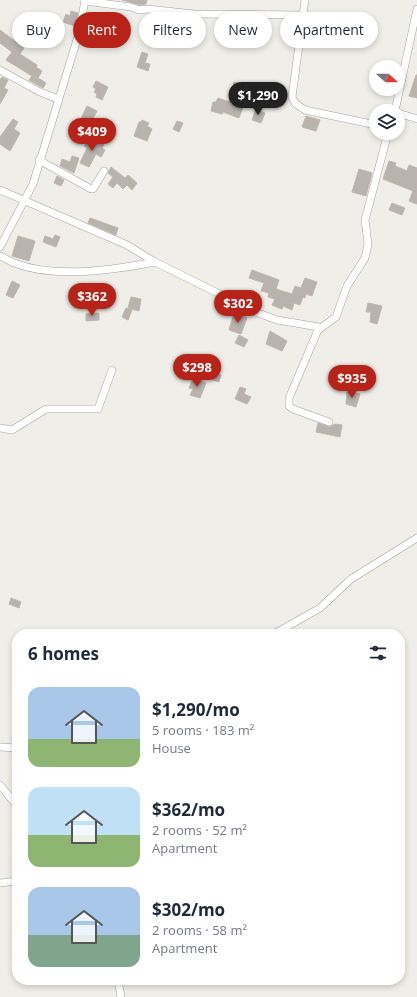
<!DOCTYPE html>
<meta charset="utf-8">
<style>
:root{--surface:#fff;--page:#f2f2f3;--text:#1f2937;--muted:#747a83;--accent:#b82319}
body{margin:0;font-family:"Open Sans",sans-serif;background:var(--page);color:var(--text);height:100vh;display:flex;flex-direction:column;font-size:15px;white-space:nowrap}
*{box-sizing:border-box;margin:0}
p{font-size:13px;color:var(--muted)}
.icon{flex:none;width:22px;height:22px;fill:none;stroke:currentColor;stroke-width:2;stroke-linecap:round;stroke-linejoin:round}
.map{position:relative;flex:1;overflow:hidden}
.sheet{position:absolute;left:12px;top:629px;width:393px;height:356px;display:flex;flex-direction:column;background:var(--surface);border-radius:16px;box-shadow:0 2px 6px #0003}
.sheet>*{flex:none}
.top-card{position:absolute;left:12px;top:12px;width:393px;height:36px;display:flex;gap:8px}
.needle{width:26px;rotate:111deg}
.buttons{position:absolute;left:369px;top:60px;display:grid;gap:8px}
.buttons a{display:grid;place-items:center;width:36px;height:36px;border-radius:50%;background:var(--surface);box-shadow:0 2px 6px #0003;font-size:20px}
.price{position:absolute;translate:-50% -34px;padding:0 9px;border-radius:14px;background:var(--accent);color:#fff;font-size:13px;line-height:26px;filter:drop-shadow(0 1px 2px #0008)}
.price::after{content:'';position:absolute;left:50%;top:24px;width:12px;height:9px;margin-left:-6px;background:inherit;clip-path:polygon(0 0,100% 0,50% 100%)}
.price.on{background:#222;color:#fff}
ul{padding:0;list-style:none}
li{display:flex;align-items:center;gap:12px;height:100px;padding:0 16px}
li span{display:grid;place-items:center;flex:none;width:112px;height:80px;border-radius:12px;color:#555}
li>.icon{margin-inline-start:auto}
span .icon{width:48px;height:48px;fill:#fffc;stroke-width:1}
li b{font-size:17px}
h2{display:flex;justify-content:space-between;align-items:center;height:48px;padding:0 16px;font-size:17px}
.tag{padding:0 14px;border-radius:18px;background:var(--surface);box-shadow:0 2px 6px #0003;font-size:14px;line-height:36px}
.tag.on{background:var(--accent);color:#fff}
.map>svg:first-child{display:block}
.building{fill:#b9b3ae;stroke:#c0b6ac}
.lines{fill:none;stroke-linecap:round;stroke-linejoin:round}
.street-casing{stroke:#a1a1a1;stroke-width:8}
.street{stroke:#fff;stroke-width:7}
</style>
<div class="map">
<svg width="417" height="997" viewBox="0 0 417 997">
<rect width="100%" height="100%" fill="#f0eee8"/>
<g class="building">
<path d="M122,0H147L146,4L140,5Z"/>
<path d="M71,11L78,13L75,26L63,22L66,14L70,16Z"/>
<path d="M155,19L162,22L158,33L172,39L170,45L148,37Z"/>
<path d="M0,30L24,48L20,54L37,65L36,67L42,71L38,78L46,83L43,88L29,80L32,76L6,60L12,52L0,43Z"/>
<path d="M142,52L148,54L145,63L150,64L148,71L137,67Z"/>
<path d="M416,75H417V98L409,96Z"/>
<path d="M2,77L8,80L4,88L8,90L0,104V80Z"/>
<path d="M96,81L108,87L102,100L96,97L97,94L94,92L96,89L93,87Z"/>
<path d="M234,82L245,85L241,98L243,99L240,107H243L239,118L223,112L222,114L211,111L213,102H216L218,98L229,102Z"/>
<path d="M87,106L97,111L89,126L80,121Z"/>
<path d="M256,109L265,113L261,123L252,120Z"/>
<path d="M306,116L320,120L316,131L302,127Z"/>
<path d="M13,119L18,122L14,129L20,133L10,151L0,144V137Z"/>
<path d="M142,120L149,123L147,126L152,129L147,141L134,136L139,122H141Z"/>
<path d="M177,121L183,123L179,132L173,129Z"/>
<path d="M89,138L96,143L98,140L104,145L102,148L105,150L101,157L96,154L89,167L80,163L87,148L84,146Z"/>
<path d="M72,156L79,158L74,173L60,166L62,159L70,162Z"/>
<path d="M389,161L396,163L395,166L407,171L409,165L417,168V204L409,201L413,191L383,179Z"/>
<path d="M111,167L125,178L128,175L137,183L132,190L127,185L123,189L117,183L113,188L108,184L113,177L108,173Z"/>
<path d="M359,169L372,173L366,196L352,192Z"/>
<path d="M57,176L64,180L61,186L54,183Z"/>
<path d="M392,203L405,208L402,215L389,210Z"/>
<path d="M90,218L118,228L116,235L88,223Z"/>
<path d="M55,235L60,237L56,247L43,242L45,236L53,239Z"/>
<path d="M18,236L35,241L29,261L12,256Z"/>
<path d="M252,270L279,280L276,289L292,294L295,286L301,288L305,278L317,282L312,296L306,294L305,298L303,297L300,305L294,303L292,310L283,306L282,309L272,305L275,299L268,297L269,293L261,291L264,283L249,278Z"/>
<path d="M12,281L20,285L13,298L6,295Z"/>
<path d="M131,297L141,299L139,311L128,308Z"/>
<path d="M368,303L382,306L377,324L370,322L371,312H366Z"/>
<path d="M126,308L132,310L128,320L122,317Z"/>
<path d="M99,313V320L86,321V314Z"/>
<path d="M234,313L247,318L241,334L229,330Z"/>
<path d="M270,331L287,341L282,351L266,344Z"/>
<path d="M239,335L248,340L244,347L235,343Z"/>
<path d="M212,373L221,375L219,382L210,379Z"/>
<path d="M193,378L206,383L200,398L190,395L193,389L189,388Z"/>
<path d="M240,387L246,389L244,394L251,397L247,404L235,399Z"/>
<path d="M347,392L360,394L356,407L346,404Z"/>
<path d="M318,423L329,427L335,424L342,425L340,437L316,432Z"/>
<path d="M11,598L21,602L19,608L9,604Z"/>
</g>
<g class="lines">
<defs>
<g id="street">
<path d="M305,0L292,97L295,103L305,110L376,125"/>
<path d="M85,1L131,7L139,10L147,9L194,14L303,15"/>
<path d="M0,70L40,92L58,99"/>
<path d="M395,111L417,9"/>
<path d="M398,113L417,119"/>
<path d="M39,160L91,189H93L104,171"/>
<path d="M0,190L127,245L155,262L258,313L277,320L319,327"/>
<path d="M0,247L33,184L79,33L85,0"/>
<path d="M0,256C5,258 9,261 14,263C56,279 112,270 155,262"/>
<path d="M329,422L293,409L289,406V398L318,330L336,317L347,286L365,258L368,244L365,220L388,133"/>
<path d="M0,428L12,430L46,409H98L112,370"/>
<path d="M274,634L320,608L351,579L417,538"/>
<path d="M0,747L17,748"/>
<path d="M0,785L17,806"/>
<path d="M0,883L17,881"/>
<path d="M118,980L121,997"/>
</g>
</defs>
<use href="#street" class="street-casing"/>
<use href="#street" class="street"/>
</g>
</svg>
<div class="buttons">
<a><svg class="needle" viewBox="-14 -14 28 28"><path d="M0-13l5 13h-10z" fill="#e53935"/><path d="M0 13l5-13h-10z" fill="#747a83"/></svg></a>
<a><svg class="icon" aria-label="layers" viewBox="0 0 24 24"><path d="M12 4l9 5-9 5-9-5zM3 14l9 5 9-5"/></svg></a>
</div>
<b class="price on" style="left:258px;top:116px">$1,290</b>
<b class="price" style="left:92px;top:152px">$409</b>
<b class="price" style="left:92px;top:317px">$362</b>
<b class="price" style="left:238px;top:324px">$302</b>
<b class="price" style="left:197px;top:388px">$298</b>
<b class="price" style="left:352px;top:399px">$935</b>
<div class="top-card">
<a class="tag">Buy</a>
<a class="tag on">Rent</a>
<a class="tag">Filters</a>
<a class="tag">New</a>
<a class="tag">Apartment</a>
</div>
<section class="sheet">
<h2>6 homes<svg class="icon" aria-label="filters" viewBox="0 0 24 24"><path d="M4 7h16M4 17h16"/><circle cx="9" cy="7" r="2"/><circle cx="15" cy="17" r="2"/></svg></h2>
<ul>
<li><span style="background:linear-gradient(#a9c7e8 65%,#8fb573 0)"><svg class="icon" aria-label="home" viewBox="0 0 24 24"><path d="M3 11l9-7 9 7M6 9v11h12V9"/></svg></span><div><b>$1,290/mo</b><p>5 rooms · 183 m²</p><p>House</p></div></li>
<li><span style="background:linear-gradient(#bfe0f5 60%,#8fb573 0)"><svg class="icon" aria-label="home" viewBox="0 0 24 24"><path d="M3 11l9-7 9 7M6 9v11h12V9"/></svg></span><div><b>$362/mo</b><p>2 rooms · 52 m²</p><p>Apartment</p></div></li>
<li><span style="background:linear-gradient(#a9c7e8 60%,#7fa58c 0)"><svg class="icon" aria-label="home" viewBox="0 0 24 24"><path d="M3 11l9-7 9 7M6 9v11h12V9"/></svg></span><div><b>$302/mo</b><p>2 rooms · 58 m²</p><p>Apartment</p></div></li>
</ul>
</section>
</div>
